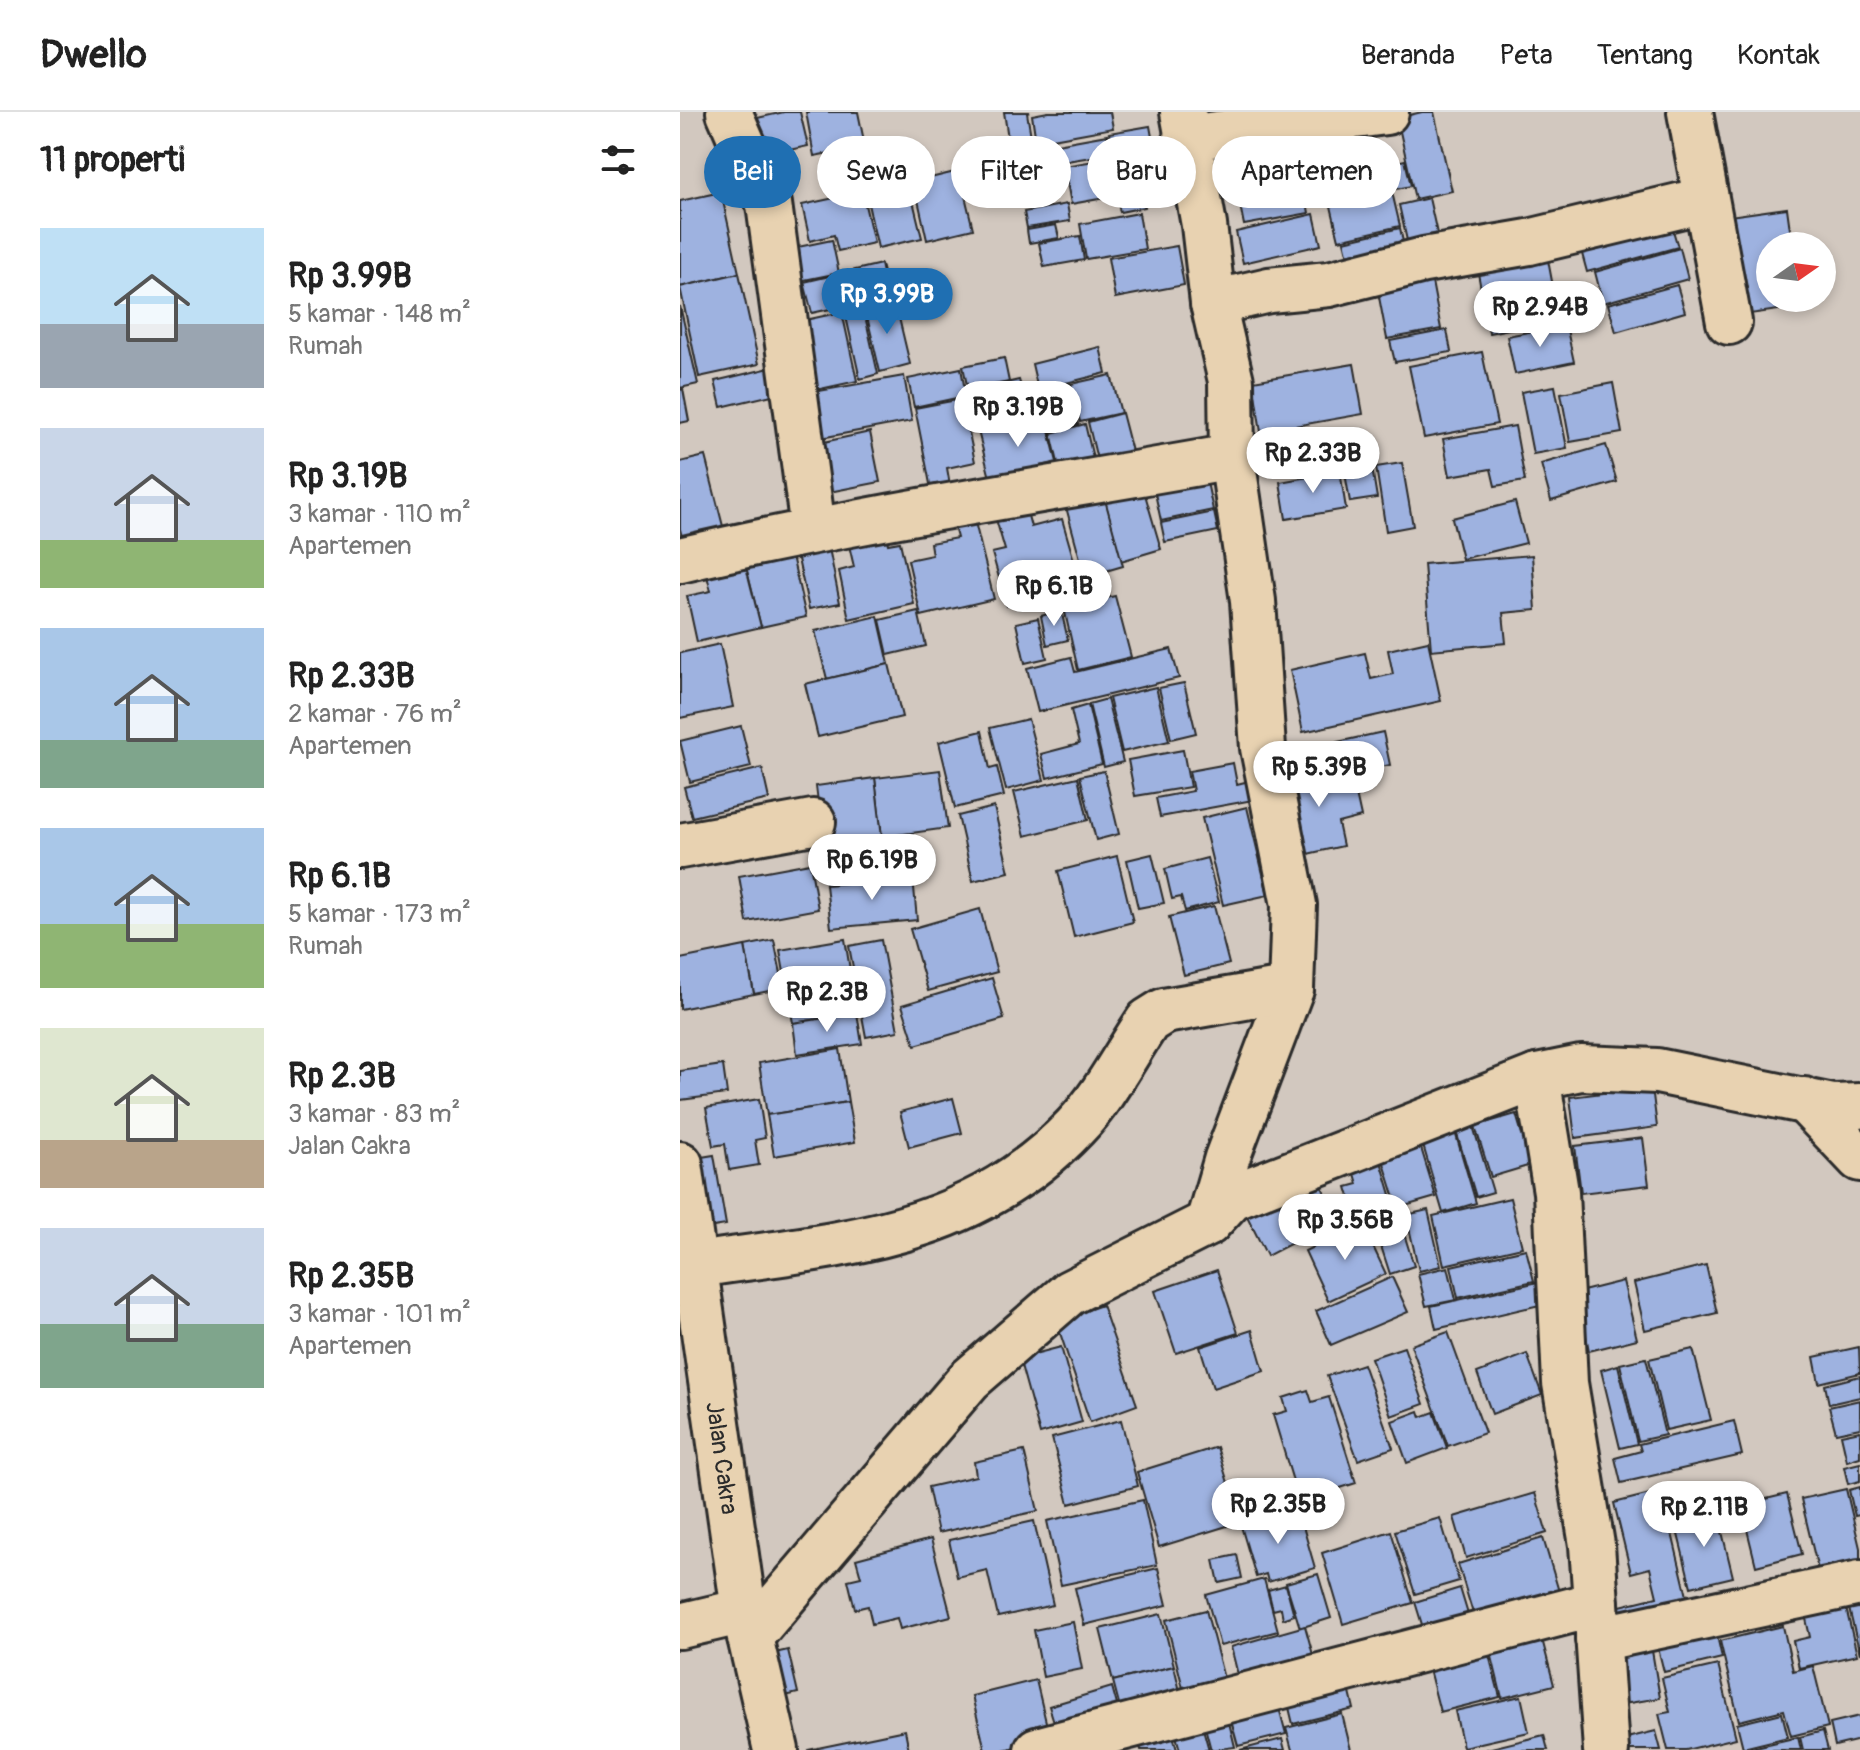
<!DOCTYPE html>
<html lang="id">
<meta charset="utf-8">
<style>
:root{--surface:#fff;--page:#f2f2f2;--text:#222;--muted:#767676;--line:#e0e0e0;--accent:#1f6fb2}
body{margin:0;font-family:Pangolin,sans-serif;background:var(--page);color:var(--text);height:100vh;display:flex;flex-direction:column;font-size:30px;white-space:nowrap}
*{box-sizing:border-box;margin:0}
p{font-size:26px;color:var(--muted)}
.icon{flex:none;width:44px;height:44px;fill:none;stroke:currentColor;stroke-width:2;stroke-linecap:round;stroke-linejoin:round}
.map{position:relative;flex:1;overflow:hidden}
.sheet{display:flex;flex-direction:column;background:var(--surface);width:680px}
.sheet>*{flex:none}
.guide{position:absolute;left:24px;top:24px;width:760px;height:72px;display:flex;gap:16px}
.needle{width:52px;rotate:76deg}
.tools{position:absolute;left:1076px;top:120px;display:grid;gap:16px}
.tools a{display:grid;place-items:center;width:80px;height:80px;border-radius:50%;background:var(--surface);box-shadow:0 4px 12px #0003;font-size:40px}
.price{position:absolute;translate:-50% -68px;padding:0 18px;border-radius:28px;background:#fff;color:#222;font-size:26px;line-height:52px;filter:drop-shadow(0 2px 4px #0008)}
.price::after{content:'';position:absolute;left:50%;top:48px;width:24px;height:18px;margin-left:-12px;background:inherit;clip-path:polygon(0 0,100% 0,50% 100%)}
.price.selected{background:var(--accent);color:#fff}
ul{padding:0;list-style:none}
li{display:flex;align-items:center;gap:24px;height:200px;padding:0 40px}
li span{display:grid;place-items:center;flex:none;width:224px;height:160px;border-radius:0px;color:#555}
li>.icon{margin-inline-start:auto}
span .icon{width:96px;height:96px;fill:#fffc;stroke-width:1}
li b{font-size:34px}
h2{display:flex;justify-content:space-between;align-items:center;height:96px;padding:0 40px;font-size:34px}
.pill{padding:0 28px;border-radius:36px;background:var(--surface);box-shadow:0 4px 12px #0003;font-size:28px;line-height:72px}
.pill.selected{background:var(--accent);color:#fff}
header{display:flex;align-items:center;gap:48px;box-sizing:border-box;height:112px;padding:0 40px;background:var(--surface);border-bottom:2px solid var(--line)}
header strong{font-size:38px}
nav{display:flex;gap:44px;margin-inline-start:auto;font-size:28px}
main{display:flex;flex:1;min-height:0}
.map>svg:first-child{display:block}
.building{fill:#9eb2e0;stroke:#2b2b2b;stroke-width:2}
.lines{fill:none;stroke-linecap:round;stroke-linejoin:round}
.minor-casing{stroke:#2b2b2b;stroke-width:50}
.minor{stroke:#e8d2b1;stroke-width:44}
.labels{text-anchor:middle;stroke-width:6;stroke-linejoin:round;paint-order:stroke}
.street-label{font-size:24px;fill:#2b2b2b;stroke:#e8d2b1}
</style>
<header>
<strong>Dwello</strong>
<nav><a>Beranda</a><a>Peta</a><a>Tentang</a><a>Kontak</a></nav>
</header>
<main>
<section class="sheet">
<h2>11 properti<svg class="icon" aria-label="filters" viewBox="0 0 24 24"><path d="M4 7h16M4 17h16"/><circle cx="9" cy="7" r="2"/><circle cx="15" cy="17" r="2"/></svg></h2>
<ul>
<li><span style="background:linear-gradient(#bfe0f5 60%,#9aa5b1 0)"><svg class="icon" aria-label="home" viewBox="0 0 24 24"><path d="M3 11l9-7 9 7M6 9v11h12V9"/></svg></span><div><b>Rp 3.99B</b><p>5 kamar · 148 m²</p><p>Rumah</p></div></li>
<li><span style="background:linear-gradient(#c9d6e8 70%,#8fb573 0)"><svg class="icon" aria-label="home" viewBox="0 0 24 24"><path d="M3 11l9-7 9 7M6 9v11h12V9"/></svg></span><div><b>Rp 3.19B</b><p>3 kamar · 110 m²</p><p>Apartemen</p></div></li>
<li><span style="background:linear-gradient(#a9c7e8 70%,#7fa58c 0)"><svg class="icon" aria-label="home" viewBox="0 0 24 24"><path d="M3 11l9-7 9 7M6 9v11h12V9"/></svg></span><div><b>Rp 2.33B</b><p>2 kamar · 76 m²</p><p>Apartemen</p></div></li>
<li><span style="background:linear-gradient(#a9c7e8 60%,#8fb573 0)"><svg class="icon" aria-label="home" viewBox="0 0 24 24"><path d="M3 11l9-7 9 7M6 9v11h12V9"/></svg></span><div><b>Rp 6.1B</b><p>5 kamar · 173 m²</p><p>Rumah</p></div></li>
<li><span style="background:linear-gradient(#dfe7d0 70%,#b9a48a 0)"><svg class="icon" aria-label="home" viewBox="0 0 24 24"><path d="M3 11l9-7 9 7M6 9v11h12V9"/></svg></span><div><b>Rp 2.3B</b><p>3 kamar · 83 m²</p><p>Jalan Cakra</p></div></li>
<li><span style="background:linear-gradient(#c9d6e8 60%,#7fa58c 0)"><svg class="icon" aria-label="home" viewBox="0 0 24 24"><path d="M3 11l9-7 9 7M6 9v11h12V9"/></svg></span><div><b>Rp 2.35B</b><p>3 kamar · 101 m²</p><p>Apartemen</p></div></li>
</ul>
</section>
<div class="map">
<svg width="1180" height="1638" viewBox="0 0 1180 1638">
<rect width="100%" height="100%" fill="#d2c8bf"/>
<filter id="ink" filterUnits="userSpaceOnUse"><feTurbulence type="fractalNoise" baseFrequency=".0125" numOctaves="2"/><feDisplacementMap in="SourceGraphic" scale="16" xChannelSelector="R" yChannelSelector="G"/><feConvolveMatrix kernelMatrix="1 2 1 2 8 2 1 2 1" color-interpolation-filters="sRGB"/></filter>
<g filter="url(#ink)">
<g class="building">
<path d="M104,0H120L128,34L72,46L64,9Z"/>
<path d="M126,0H178L185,34L134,44Z"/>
<path d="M324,0H350L347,1L354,42L331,46Z"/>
<path d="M368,0H430L433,16L356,30L352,3Z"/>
<path d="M742,0H754L772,79L735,87L717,6Z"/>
<path d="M470,14L474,36L433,42L429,21Z"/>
<path d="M614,19L629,101L564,113L557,78L543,81L534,34Z"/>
<path d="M427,23L430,42L374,51L371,33Z"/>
<path d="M456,42L465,95L440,100L436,84L391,92L384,54Z"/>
<path d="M369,47L375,76L340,82L335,53Z"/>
<path d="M725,48L731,74L702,80L696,55Z"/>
<path d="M279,59L293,117L247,128L234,70Z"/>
<path d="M227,64L242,126L198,136L184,74Z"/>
<path d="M41,80L59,161L0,175V89Z"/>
<path d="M182,80L194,131L158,139L154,123L130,129L122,93Z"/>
<path d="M712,80L720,114L659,128L651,94Z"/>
<path d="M749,86L760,135L730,142L719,93Z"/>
<path d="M387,92L390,109L347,116L344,100Z"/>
<path d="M1107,96L1111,125L1132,121L1134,134H1090V186H1141L1142,192L1063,203L1035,106Z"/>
<path d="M459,101L465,137L406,147L400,112Z"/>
<path d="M634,102L641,133L563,151L556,120Z"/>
<path d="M988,102L998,135L907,160L898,127Z"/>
<path d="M376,113L379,126L349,131L347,118Z"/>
<path d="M720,116L727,148L672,161L664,129Z"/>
<path d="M400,124L404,148L364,155L359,131Z"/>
<path d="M152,128L159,161L119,169L113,136Z"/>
<path d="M497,134L504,173L435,186L428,146Z"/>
<path d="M1000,136L1008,167L923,191L915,160Z"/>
<path d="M868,148L879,207L809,221L798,161Z"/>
<path d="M201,152L208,184L132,201L124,170Z"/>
<path d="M749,154L761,217L707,227L695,164Z"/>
<path d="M59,161L79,252L19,265L0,175Z"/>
<path d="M997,173L1005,200L936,220L928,192Z"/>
<path d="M215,189L230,252L200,260L185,196Z"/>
<path d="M0,194L18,272L0,276Z"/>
<path d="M183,195L198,262L180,267L165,200Z"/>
<path d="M162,200L177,269L122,281L107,212Z"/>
<path d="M886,213L894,250L835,262L827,224Z"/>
<path d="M767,218L771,240L715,250L710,229Z"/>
<path d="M420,235L426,261L358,278L352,252Z"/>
<path d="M802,240L817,312L744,326L729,254Z"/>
<path d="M324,246L329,270L288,278L283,254Z"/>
<path d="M674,252L683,302L581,320L573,269Z"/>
<path d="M90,256L96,282L41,295L35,269Z"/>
<path d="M281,256L286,284L234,295L228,267Z"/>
<path d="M431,263L441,301L400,310L391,272Z"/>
<path d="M224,264L232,309L130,328L122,282Z"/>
<path d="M339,268L342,278L356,275L363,302L318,313L309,275Z"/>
<path d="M933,271L942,321L890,330L881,281Z"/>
<path d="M389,272L398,312L370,319L361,279Z"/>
<path d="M875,274L887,336L853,342L841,280Z"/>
<path d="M3,277L9,309L0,311V278Z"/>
<path d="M282,287L295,350L267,356L270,373L251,377L235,296Z"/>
<path d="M442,301L455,351L420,360L408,310Z"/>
<path d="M365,303L377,350L358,355L362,368L310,366L298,319Z"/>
<path d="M405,312L417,363L383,372L371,321Z"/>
<path d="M835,314L845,369L815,374L811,357L770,364L763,327Z"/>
<path d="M190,320L200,370L139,382L130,333Z"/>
<path d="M926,333L937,370L871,389L861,352Z"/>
<path d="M25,344L46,426L26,431L23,420L2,425L0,417V350Z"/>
<path d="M722,351L733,414L706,419L696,355Z"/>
<path d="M692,356L697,386L670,390L665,361Z"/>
<path d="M660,359L666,397L606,407L600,370Z"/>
<path d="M525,361L533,398L481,409L473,372Z"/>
<path d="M464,379L481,437L441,449L425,389Z"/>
<path d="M424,384L443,454L405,465L386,395Z"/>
<path d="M835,390L846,431L782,447L772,406Z"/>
<path d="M346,396L351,415L382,407L401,473L327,494L312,441L325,438L315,404Z"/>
<path d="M534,400L538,419L485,430L481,411Z"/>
<path d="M294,406L314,487L241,504L228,448L252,443L250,431L277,426L273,411Z"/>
<path d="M205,421L208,432L220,430L234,492L169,507L159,459L174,455L168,429Z"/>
<path d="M148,431L160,491L129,497L116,438Z"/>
<path d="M852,443L856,498L823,501L826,531L751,538L744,452Z"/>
<path d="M112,444L126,505L81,515L66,455Z"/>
<path d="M66,455L81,515L17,530L7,484L31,479L27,464Z"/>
<path d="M435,484L451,545L398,558L384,496Z"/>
<path d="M381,498L388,528L367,533L361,504Z"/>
<path d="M238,499L246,534L208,543L200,508Z"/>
<path d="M198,504L209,552L147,567L135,519Z"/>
<path d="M358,506L367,546L345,551L336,511Z"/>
<path d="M748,529L761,589L623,620L610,558L685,541L691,567L713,562L708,538Z"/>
<path d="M40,532L53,595L0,606V541Z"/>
<path d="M491,537L499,566L358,600L347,556L391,545L395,560Z"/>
<path d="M209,552L222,605L138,625L125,572Z"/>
<path d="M504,571L516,621L491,627L479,576Z"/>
<path d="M476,575L489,629L442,640L429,586Z"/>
<path d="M427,587L443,650L424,655L409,592Z"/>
<path d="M408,593L422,652L367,666L361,642L399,632L391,598Z"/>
<path d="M348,607L364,668L326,678L310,616Z"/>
<path d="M61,614L71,655L10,670L0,629Z"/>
<path d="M302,619L310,657L317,655L324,684L275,696L259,630Z"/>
<path d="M703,620L710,653L652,666L644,633Z"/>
<path d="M503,638L510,675L455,684L448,648Z"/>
<path d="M553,651L557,672L569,669L573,688L480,705L476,686L513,679L509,659Z"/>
<path d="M644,651L648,670L672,664L681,705L658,711L663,734L614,745L608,658Z"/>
<path d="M82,656L89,687L12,705L4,675Z"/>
<path d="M260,658L268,716L202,725L195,666Z"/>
<path d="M424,659L439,722L416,728L400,664Z"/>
<path d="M398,665L408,708L345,724L334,680Z"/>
<path d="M195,666L202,725L143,732L136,674Z"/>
<path d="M314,695L329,760L293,769L278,704Z"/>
<path d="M567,695L588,783L543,793L522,706Z"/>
<path d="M229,725L233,765L146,773L143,734Z"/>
<path d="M472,742L484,791L458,796L447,748Z"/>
<path d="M437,744L453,810L394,825L378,759Z"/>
<path d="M527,746L539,790L505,799L501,785L492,787L485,757Z"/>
<path d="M130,751L138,797L67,810L59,764Z"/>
<path d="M233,765L237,808L151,816L146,773Z"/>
<path d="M534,794L549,852L504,863L489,805Z"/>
<path d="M300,797L317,860L248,879L230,817Z"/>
<path d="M165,827L177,901L113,911L100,838Z"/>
<path d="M94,828L104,876L74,882L65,834Z"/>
<path d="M201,828L218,919L186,925L169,834Z"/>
<path d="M65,834L74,882L0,897V847Z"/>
<path d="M312,866L324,907L235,933L222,893Z"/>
<path d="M177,901L182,932L117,942L113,911Z"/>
<path d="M160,937L168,990L87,1003L79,951Z"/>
<path d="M43,953L47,982L0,988V959Z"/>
<path d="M972,975L977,1015L895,1026L890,985Z"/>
<path d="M273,986L282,1021L229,1035L220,1000Z"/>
<path d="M79,987L85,1026L75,1028L79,1053L49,1058L45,1032L33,1034L26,996Z"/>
<path d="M168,990L175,1030L94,1044L87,1003Z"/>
<path d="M836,1002L851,1053L811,1065L795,1014Z"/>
<path d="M773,1013L796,1091L763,1101L740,1023Z"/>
<path d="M793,1014L813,1080L796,1085L776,1019Z"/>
<path d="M737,1023L756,1085L718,1096L699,1035Z"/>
<path d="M963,1026L969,1073L901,1081L895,1034Z"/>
<path d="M697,1036L715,1096L677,1108L667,1075L678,1072L670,1044Z"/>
<path d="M34,1043L46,1113L15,1118L3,1048Z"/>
<path d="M637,1065L658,1107L587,1144L566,1102Z"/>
<path d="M830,1086L842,1135L764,1153L753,1104Z"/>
<path d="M748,1098L761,1154L739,1159L726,1103Z"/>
<path d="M717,1099L734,1154L710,1162L692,1106Z"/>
<path d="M682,1111L706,1162L648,1189L625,1139Z"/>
<path d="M846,1137L854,1169L778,1186L771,1154Z"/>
<path d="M1026,1153L1037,1201L965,1218L954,1171Z"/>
<path d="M768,1155L776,1188L746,1194L738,1162Z"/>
<path d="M537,1158L558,1221L496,1241L475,1179Z"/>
<path d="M712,1165L728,1200L651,1233L636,1199Z"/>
<path d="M943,1169L957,1227L909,1239L906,1224L897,1226L887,1183Z"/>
<path d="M858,1170L864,1192L756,1217L751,1194Z"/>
<path d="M422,1193L457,1293L410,1310L376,1209Z"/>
<path d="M572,1218L584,1259L533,1276L520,1235Z"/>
<path d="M768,1220L805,1321L768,1334L731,1233Z"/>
<path d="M381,1235L402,1310L360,1322L339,1246Z"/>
<path d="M724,1235L744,1292L711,1304L691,1246Z"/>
<path d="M1179,1235L1180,1261L1139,1271L1134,1245Z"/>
<path d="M1013,1237L1031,1308L986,1318L969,1247Z"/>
<path d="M847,1242L862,1283L812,1302L797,1261Z"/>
<path d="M966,1246L985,1323L958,1329L940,1252Z"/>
<path d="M683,1252L713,1336L678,1348L647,1264Z"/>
<path d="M938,1253L957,1332L940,1336L921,1258Z"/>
<path d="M1180,1264V1285L1149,1292L1145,1273Z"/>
<path d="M628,1278L632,1290L649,1285L676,1371L619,1389L593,1303L607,1299L603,1286Z"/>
<path d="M1180,1288V1316L1156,1321L1149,1295Z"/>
<path d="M739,1299L741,1305L754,1300L767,1336L727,1351L712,1309Z"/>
<path d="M441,1308L458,1374L389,1392L372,1326Z"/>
<path d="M1054,1309L1062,1343L941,1371L935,1346L961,1339L959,1332Z"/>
<path d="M1180,1319V1345L1167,1349L1161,1323Z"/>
<path d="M537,1335L560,1410L479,1435L457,1360Z"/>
<path d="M344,1339L358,1399L258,1421L248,1375L296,1364L294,1350Z"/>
<path d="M1180,1351V1369L1168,1372L1164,1355Z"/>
<path d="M1180,1375V1403L1175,1404L1169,1378Z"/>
<path d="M1166,1377L1180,1436V1456L1140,1466L1121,1387Z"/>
<path d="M982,1379L1011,1501L938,1519L932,1496L977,1485L970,1456L951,1461L934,1391Z"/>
<path d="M855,1381L867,1421L786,1446L774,1405Z"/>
<path d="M1107,1382L1122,1442L1076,1454L1061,1393Z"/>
<path d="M463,1388L477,1453L381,1473L367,1409Z"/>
<path d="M618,1397L635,1456L588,1470L586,1462L576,1465L561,1414Z"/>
<path d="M1037,1399L1053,1465L1011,1475L995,1410Z"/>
<path d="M760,1406L779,1469L735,1482L715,1419Z"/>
<path d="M354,1409L373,1493L318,1505L307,1458L277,1465L269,1428Z"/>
<path d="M711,1419L733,1491L663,1512L642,1441Z"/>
<path d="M863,1426L880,1483L795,1508L778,1452Z"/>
<path d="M251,1427L271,1504L220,1517L217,1506L192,1512L188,1494L175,1497L168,1468L181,1465L176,1447Z"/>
<path d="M557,1443L562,1466L539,1471L534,1448Z"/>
<path d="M478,1456L487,1493L404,1513L395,1476Z"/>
<path d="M638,1462L651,1506L620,1516L606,1471Z"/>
<path d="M584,1467L598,1519L540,1534L526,1483Z"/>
<path d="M606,1473L614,1503L603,1507L601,1496L593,1498L588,1478Z"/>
<path d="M780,1476L793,1519L748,1532L735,1490Z"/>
<path d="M1180,1481V1542L1166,1484Z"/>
<path d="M1163,1483L1177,1543L1119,1556L1113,1529L1130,1525L1123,1493Z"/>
<path d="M526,1498L546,1574L505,1584L486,1508Z"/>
<path d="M481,1502L494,1554L433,1569L420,1517Z"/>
<path d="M1033,1506L1042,1546L984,1560L974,1520Z"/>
<path d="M393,1510L402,1557L363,1565L354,1518Z"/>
<path d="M625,1514L635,1550L560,1571L551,1535Z"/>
<path d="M1103,1514L1113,1559L1133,1554L1148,1615L1111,1624L1104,1598L1059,1609L1040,1529Z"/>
<path d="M969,1521L980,1586L943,1592L933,1528Z"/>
<path d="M804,1524L820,1585L760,1600L744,1538Z"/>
<path d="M807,1524L862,1527L874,1573L822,1586Z"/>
<path d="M108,1538L118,1581L88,1588L78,1545Z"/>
<path d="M1038,1553L1056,1626L1006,1638H988L979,1602L990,1600L982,1566Z"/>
<path d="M494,1554L503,1592L443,1607L433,1569Z"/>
<path d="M665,1560L674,1597L613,1612L604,1575Z"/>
<path d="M356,1568L370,1627L323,1638H305L292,1584Z"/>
<path d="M432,1575L441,1607L379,1626L369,1594Z"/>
<path d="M594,1577L606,1622L558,1634L546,1590Z"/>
<path d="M841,1584L849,1620L783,1635L775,1599Z"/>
<path d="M544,1590L555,1635L531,1638L520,1596Z"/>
<path d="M518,1599L529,1638H500L491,1606Z"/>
<path d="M1102,1601L1108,1625L1063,1636L1057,1612Z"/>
<path d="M662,1602L671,1638H612L606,1616Z"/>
<path d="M1180,1604V1628L1155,1634L1150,1611Z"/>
<path d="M488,1607L497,1638H461L455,1615Z"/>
<path d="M225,1618L229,1638H128Z"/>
<path d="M976,1619L981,1638H940L938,1628Z"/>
<path d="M1143,1619L1148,1638H1123L1120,1625Z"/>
<path d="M864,1623L868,1638H807V1637Z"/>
<path d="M1118,1625L1121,1638H1067V1637Z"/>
<path d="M602,1627L605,1638H560Z"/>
</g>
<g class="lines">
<defs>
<g id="minor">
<path d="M49,0L89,92L133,417"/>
<path d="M503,0L524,113L533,191L551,269L552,345L573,489L583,636L614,793L611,877L547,1046L528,1111"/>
<path d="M1010,0L1049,210"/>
<path d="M506,26L706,0"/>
<path d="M533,191L589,178L649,172L744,148L849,130L1024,88"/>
<path d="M0,448C182,405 368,378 552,345"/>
<path d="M0,734L133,710"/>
<path d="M857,965L901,956L977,959L1153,995L1180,994"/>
<path d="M1124,988L1180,1047"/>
<path d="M0,1052L64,1499L96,1638"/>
<path d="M15,1153C158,1132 289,1127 395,1015C424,985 445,943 468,909L484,899L611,877"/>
<path d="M0,1514L64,1499"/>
<path d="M70,1525L289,1268L389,1181L528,1111L552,1085L857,965L876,1080L885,1271L912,1433L926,1638"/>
<path d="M918,1527L1180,1471"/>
<path d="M357,1638L916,1492"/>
</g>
</defs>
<use href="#minor" class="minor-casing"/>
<use href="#minor" class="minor"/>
</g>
</g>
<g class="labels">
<g class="street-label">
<text transform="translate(42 1346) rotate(82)" y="8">Jalan Cakra</text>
</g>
</g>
</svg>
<div class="tools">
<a><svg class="needle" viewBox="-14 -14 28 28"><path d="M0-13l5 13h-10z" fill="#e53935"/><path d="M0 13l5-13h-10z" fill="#767676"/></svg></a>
</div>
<b class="price selected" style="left:207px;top:224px">Rp 3.99B</b>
<b class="price" style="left:860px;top:237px">Rp 2.94B</b>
<b class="price" style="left:338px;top:337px">Rp 3.19B</b>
<b class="price" style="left:633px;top:383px">Rp 2.33B</b>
<b class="price" style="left:374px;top:516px">Rp 6.1B</b>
<b class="price" style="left:639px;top:697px">Rp 5.39B</b>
<b class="price" style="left:192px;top:790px">Rp 6.19B</b>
<b class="price" style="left:147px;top:922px">Rp 2.3B</b>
<b class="price" style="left:665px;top:1150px">Rp 3.56B</b>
<b class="price" style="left:598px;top:1434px">Rp 2.35B</b>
<b class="price" style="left:1024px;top:1437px">Rp 2.11B</b>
<div class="guide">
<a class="pill selected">Beli</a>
<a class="pill">Sewa</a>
<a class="pill">Filter</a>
<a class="pill">Baru</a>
<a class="pill">Apartemen</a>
</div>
</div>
</main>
